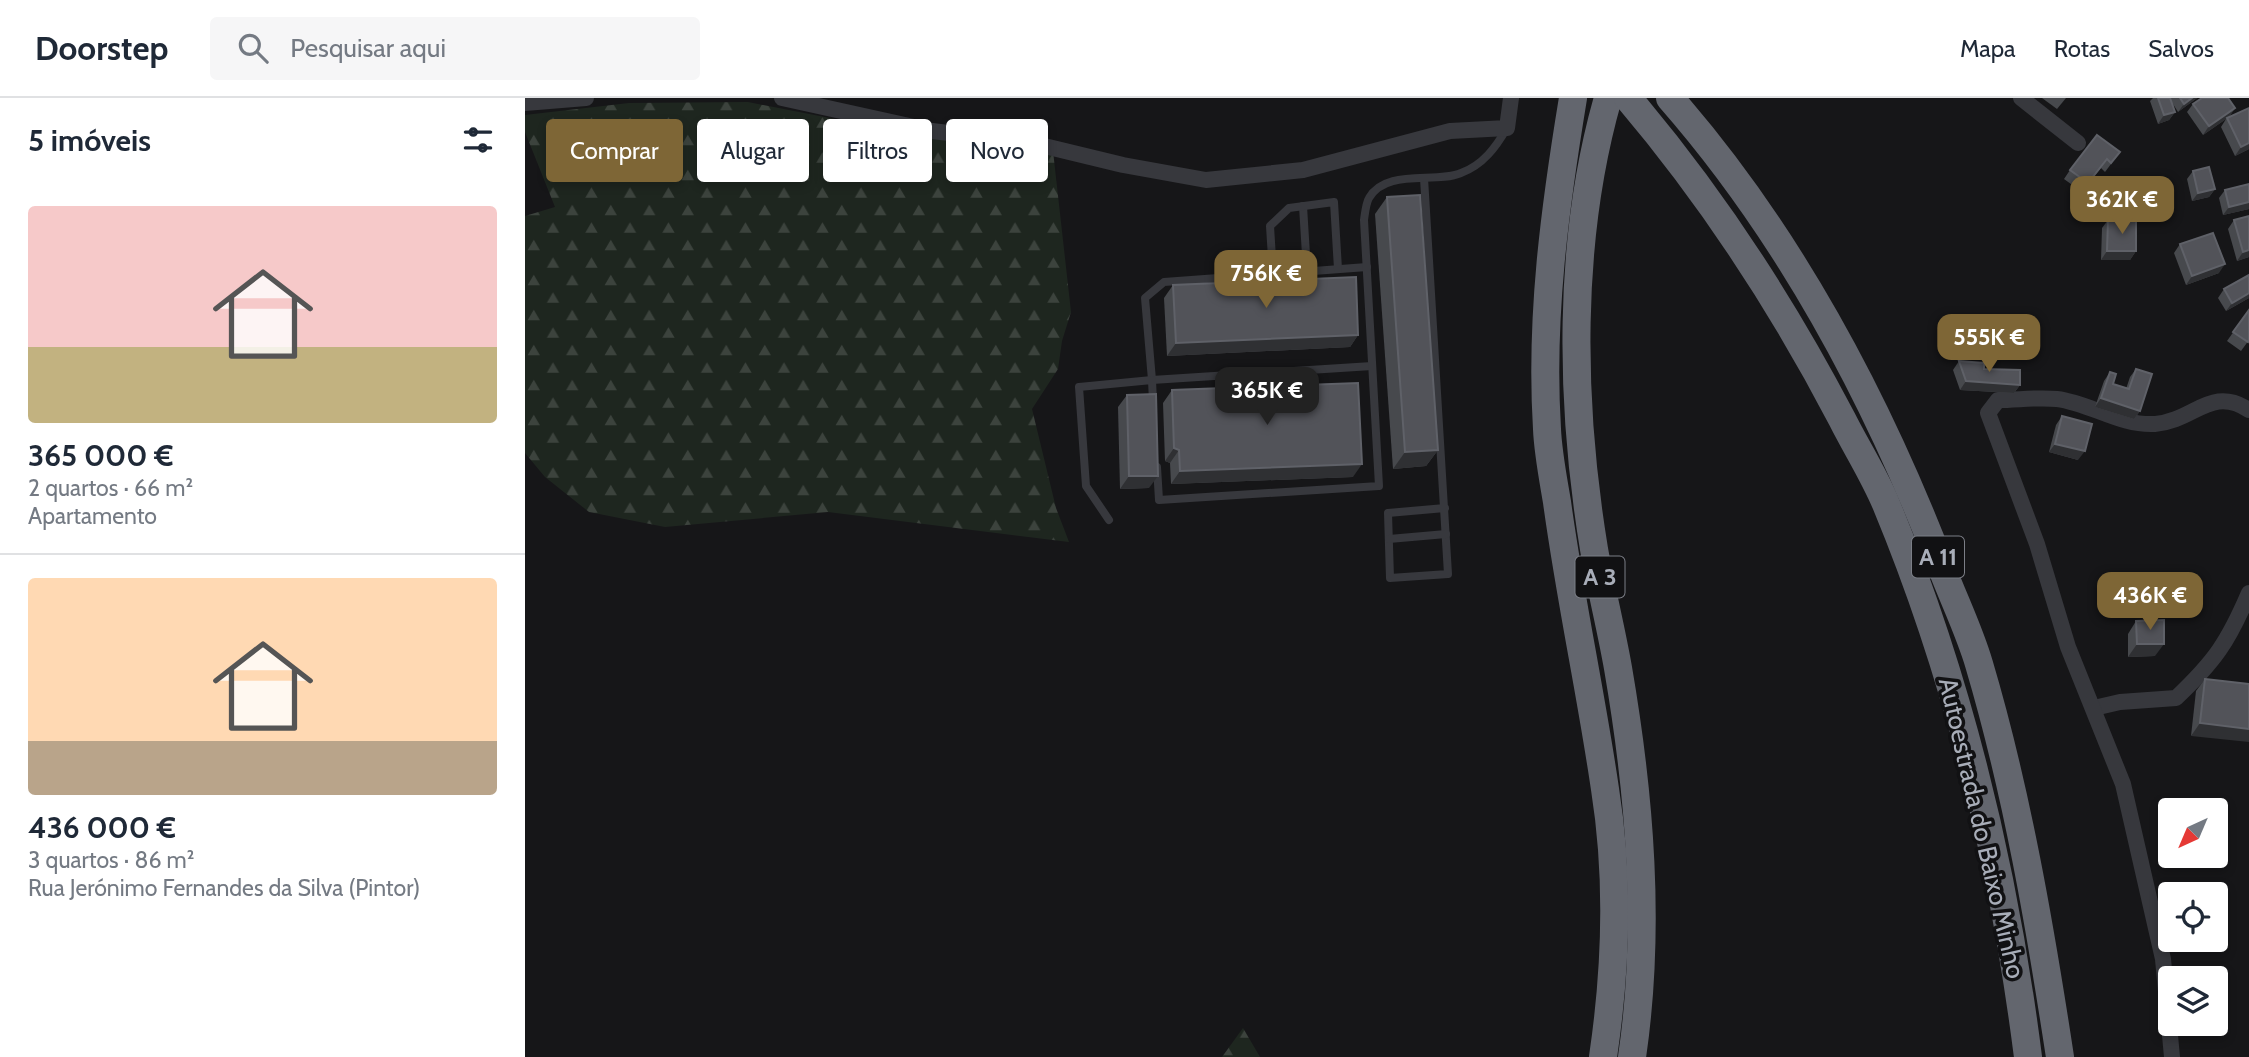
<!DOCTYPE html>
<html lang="pt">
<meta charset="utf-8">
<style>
:root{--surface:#fff;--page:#f6f6f7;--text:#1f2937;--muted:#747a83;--line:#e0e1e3;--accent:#7e6636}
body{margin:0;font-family:Cabin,sans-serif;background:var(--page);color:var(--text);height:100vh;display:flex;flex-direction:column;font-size:26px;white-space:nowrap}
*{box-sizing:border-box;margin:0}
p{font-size:23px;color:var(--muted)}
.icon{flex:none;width:38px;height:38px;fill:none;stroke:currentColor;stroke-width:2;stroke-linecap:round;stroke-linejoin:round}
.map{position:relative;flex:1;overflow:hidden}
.panel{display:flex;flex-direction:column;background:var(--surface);width:525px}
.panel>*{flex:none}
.guide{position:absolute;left:21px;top:21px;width:665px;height:63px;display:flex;gap:14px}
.needle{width:46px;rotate:224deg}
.buttons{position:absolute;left:1633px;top:700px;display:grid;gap:14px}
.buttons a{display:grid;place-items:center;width:70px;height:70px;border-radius:7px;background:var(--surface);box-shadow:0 4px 10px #0003;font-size:35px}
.price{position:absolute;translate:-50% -60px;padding:0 16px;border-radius:14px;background:var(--accent);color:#fff;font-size:23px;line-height:46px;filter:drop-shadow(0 2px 4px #0008)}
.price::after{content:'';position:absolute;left:50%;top:42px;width:21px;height:16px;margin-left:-10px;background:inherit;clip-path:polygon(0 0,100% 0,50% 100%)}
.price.active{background:#222;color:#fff}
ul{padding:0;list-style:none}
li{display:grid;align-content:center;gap:14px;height:371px;padding:0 28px}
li+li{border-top:2px solid var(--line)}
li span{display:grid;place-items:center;height:217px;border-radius:7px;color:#555}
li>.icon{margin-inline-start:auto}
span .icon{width:126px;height:126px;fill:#fffc;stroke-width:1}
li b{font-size:30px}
h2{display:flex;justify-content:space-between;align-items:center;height:84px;padding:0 28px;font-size:30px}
.tag{padding:0 24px;border-radius:7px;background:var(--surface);box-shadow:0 4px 10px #0003;font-size:24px;line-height:63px}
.tag.active{background:var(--accent);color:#fff}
header{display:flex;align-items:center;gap:42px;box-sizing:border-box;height:98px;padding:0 35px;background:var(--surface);border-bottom:2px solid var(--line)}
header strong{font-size:33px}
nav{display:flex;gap:38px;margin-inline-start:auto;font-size:24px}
.search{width:490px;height:63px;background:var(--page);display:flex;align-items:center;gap:18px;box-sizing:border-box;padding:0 24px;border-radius:7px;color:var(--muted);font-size:26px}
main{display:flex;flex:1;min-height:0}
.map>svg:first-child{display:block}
.forest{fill:url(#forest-firs)}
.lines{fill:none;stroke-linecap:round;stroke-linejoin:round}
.lane{stroke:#37383d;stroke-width:8}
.street{stroke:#37383d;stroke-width:16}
.highway{stroke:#63666e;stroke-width:28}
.wall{fill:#47494d}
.shaded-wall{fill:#2f3033}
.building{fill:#525359;stroke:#5f6168;stroke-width:2}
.labels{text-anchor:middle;stroke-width:7;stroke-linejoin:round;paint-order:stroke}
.shield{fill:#111113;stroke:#7b7e86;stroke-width:2}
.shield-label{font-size:24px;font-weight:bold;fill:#a8adb8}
.street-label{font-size:26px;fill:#a8adb8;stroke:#111113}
</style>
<header>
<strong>Doorstep</strong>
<div class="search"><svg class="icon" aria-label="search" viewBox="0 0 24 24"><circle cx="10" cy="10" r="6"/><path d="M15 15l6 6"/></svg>Pesquisar aqui</div>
<nav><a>Mapa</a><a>Rotas</a><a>Salvos</a></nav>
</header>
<main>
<section class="panel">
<h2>5 imóveis<svg class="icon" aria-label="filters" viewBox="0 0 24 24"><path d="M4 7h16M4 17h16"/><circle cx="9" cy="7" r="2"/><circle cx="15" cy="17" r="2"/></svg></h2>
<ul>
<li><span style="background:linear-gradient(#f6c9c9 65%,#c2b280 0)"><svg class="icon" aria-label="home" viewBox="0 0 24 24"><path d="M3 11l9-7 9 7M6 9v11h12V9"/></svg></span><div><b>365 000 €</b><p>2 quartos · 66 m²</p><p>Apartamento</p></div></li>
<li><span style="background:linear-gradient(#ffd9b3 75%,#b9a48a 0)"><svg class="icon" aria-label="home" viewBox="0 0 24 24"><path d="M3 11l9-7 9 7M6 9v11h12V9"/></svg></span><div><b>436 000 €</b><p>3 quartos · 86 m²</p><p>Rua Jerónimo Fernandes da Silva (Pintor)</p></div></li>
</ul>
</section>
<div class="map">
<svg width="1724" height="959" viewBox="0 0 1724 959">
<defs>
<pattern id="forest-firs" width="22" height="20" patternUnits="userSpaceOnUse" patternTransform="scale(1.75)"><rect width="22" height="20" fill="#1e261f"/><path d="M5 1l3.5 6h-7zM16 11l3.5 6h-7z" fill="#3c433d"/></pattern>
</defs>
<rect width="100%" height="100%" fill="#161618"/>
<g class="forest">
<path d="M223,4L417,42L528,53L546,214L537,243L533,271L507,311L531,410L544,444L303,414L140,429L64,414L20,379L0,355V118L30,109L0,34V17L104,5Z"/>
<path d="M718,930L735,959H697Z"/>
</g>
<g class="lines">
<g class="lane">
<path d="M899,80L923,476L865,480L863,415L920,410"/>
<path d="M778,108L782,173"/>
<path d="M842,169L639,184L620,200L627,282L847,268"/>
<path d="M748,176L745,128L764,110L809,104L813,171"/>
<path d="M632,369L634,402L854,388L839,122C840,115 841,105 844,100C861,70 910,86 936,75C958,67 971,49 982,30"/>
<path d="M584,422L561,388L554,289L627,282L628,304"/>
<path d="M864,441L921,436"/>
</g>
<g class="street">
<path d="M257,0L407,33L507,45L598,67L681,82L778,72L925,33L982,30L986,0"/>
<path d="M1496,0L1553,45"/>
<path d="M0,5L61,0"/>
<path d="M1569,610L1595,604L1651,600C1690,563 1703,544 1724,495"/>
<path d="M1647,959L1638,861L1598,686L1543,549L1512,446L1463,315L1473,302C1492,302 1513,299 1532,301C1565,305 1595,328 1630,326C1669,323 1686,287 1724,312"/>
</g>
<g class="highway">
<path d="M1048,0C1030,109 1015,219 1022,331C1023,355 1028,380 1032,404C1045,500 1066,595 1080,691C1094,779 1091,871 1078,959"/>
<path d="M1083,0C1042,143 1045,305 1069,451C1076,491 1086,530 1093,570C1115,698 1126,830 1107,959"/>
<path d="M1103,0C1187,99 1257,206 1317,321C1331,349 1349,377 1361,406C1434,582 1479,770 1503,959"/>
<path d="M1145,0C1265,137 1353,303 1418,473C1430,504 1445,535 1454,566C1492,694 1515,828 1535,959"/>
</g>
</g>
<g class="wall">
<path d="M1517,0H1541L1532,11Z"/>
<path d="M1628,0H1672L1653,14L1648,6L1650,14L1644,22L1633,26L1625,3Z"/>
<path d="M1668,6L1710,10L1704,19L1724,10V51L1710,58L1696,29L1701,21L1678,37L1662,14Z"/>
<path d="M1595,54L1580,74L1576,70L1557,94L1539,81L1545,72Z"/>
<path d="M1668,73L1690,91L1684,99L1667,103L1662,81Z"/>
<path d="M1724,86V111L1698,117L1694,100L1700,92Z"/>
<path d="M862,99L913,352L901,368L868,371L850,116Z"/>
<path d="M1583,122L1611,153L1605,162H1576L1577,130Z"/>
<path d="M1709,122L1724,159L1712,163L1703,131Z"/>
<path d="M1655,146L1694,175L1661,187L1649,155Z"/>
<path d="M648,187L833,237L825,249L642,258L639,200Z"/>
<path d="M1699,191L1724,200L1701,213L1693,200Z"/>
<path d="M1724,212V242L1716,253L1702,243Z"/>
<path d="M1434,263L1459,271L1495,287L1489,295L1435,292L1428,272Z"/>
<path d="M1611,271L1615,313L1609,321L1570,309L1579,283L1585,274L1588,286L1601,291L1605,279Z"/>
<path d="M647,292L828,379L646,386L645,365L640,363L638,305Z"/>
<path d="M602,297L624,390L595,391L593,309Z"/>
<path d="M1537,318L1553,362L1524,354L1531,327Z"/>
<path d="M1611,523L1630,558L1603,559V536Z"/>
<path d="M1680,581L1724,586L1666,638L1671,593Z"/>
</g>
<g class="shaded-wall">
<path d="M1667,0H1672L1653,14L1659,6Z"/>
<path d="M1710,10L1704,19L1678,37L1684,28Z"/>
<path d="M1650,14L1644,22L1633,26L1639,17Z"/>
<path d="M1724,45V51L1710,58L1716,49Z"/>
<path d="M1690,91L1684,99L1667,103L1673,95Z"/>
<path d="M1724,104V111L1698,117L1704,109Z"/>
<path d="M1724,152V159L1712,163L1718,154Z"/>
<path d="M1582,153H1611L1605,162H1576Z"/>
<path d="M1700,166L1694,175L1661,187L1667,178Z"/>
<path d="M1724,195V200L1701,213L1707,205Z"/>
<path d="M833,237L825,249L642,258L651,245Z"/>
<path d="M1441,283L1495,287L1489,295L1435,292Z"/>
<path d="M1576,300L1615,313L1609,321L1570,309Z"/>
<path d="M1530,346L1560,353L1553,362L1524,354Z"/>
<path d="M649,350L654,352L645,365L640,363Z"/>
<path d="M913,352L901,368L868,371L880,354Z"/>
<path d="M837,366L828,379L646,386L655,373Z"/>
<path d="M604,378H633L624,390L595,391Z"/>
<path d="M1612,546H1639L1630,558L1603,559Z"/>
<path d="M1675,625L1724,631V644L1666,638Z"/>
</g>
<g class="building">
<path d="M1633,0H1645L1650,14L1639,17Z"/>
<path d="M1655,0H1667L1659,6Z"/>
<path d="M1677,0H1703L1710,10L1684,28L1668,6Z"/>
<path d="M1724,10V45L1716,49L1702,20Z"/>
<path d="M1572,37L1595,54L1586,65L1582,61L1563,85L1545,72Z"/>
<path d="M1684,69L1690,91L1673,95L1668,73Z"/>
<path d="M1724,86V104L1704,109L1700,92Z"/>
<path d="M895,97L913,352L880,354L862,99Z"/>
<path d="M1724,118V152L1718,154L1709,122Z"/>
<path d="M1583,122H1611V153H1582Z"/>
<path d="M1688,135L1700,166L1667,178L1655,146Z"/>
<path d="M1724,177V195L1707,205L1699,191Z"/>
<path d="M831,179L833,237L651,245L648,187Z"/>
<path d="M1724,212V242L1723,244L1708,234Z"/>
<path d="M1434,263L1459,265V271L1495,272V287L1441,283Z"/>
<path d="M1611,271L1627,276L1615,313L1576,300L1585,274L1591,276L1588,286L1604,291Z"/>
<path d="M833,285L837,366L655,373L654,352L649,350L647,292Z"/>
<path d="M631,296L633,378H604L602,297Z"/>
<path d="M1537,318L1567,326L1560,353L1530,346Z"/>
<path d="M1639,522V546H1612L1611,523Z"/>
<path d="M1680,581L1724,586V631L1675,625Z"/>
</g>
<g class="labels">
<g class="shield">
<rect x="1387" y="438.5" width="52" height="41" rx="5"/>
<rect x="1050.5" y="458.5" width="49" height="41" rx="5"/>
</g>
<g class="shield-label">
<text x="1413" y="467">A 11</text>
<text x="1075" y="487">A 3</text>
</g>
<g class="street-label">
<text transform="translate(1457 730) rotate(77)" y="9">Autoestrada do Baixo Minho</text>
</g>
</g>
</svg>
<div class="buttons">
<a><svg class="needle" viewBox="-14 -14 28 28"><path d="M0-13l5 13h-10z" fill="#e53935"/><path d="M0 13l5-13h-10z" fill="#747a83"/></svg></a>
<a><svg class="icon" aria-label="locate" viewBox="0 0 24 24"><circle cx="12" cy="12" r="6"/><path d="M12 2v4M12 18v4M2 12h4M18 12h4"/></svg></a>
<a><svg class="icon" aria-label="layers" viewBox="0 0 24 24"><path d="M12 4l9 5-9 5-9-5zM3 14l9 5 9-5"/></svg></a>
</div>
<b class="price" style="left:1597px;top:138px">362K €</b>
<b class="price" style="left:741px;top:212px">756K €</b>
<b class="price" style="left:1464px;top:276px">555K €</b>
<b class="price active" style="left:742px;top:329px">365K €</b>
<b class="price" style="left:1625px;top:534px">436K €</b>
<div class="guide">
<a class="tag active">Comprar</a>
<a class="tag">Alugar</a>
<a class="tag">Filtros</a>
<a class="tag">Novo</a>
</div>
</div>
</main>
